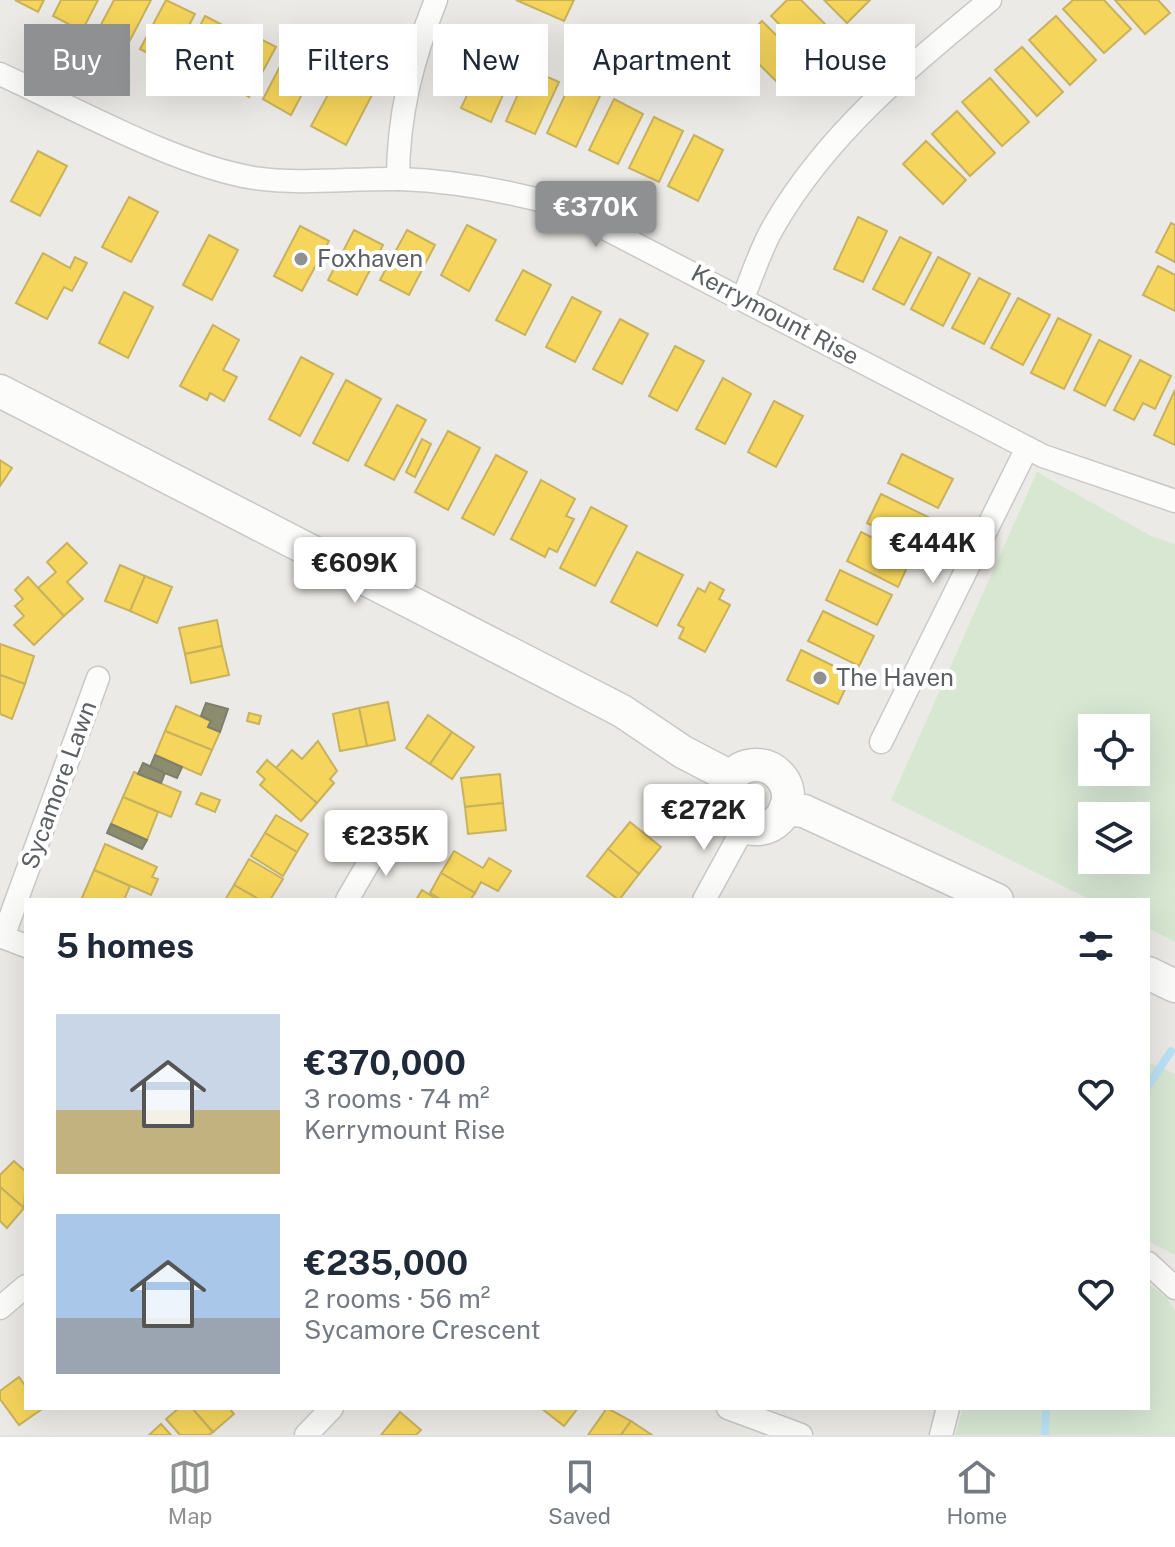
<!DOCTYPE html>
<meta charset="utf-8">
<style>
:root{--surface:#fff;--page:#f6f6f7;--text:#1f2937;--muted:#747a83;--line:#e0e1e3;--accent:#8e9092}
body{margin:0;font-family:"Public Sans",sans-serif;background:var(--page);color:var(--text);height:100vh;display:flex;flex-direction:column;font-size:30px;white-space:nowrap}
*{box-sizing:border-box;margin:0}
p{font-size:26px;color:var(--muted)}
.icon{flex:none;width:44px;height:44px;fill:none;stroke:currentColor;stroke-width:2;stroke-linecap:round;stroke-linejoin:round}
.map{position:relative;flex:1;overflow:hidden}
.sheet{position:absolute;left:24px;top:898px;width:1126px;height:512px;display:flex;flex-direction:column;background:var(--surface);border-radius:0px;box-shadow:0 8px 32px #0002}
.sheet>*{flex:none}
.top-card{position:absolute;left:24px;top:24px;width:1128px;height:72px;display:flex;gap:16px}
.fabs{position:absolute;left:1078px;top:714px;display:grid;gap:16px}
.fabs a{display:grid;place-items:center;width:72px;height:72px;border-radius:0px;background:var(--surface);box-shadow:0 8px 32px #0002;font-size:40px}
.price{position:absolute;translate:-50% -68px;padding:0 18px;border-radius:8px;background:#fff;color:#222;font-size:26px;line-height:52px;filter:drop-shadow(0 2px 4px #0008)}
.price::after{content:'';position:absolute;left:50%;top:48px;width:24px;height:18px;margin-left:-12px;background:inherit;clip-path:polygon(0 0,100% 0,50% 100%)}
.price.active{background:var(--accent);color:#fff}
ul{padding:0;list-style:none}
li{display:flex;align-items:center;gap:24px;height:200px;padding:0 32px}
li span{display:grid;place-items:center;flex:none;width:224px;height:160px;border-radius:0px;color:#555}
li>.icon{margin-inline-start:auto}
span .icon{width:96px;height:96px;fill:#fffc;stroke-width:1}
li b{font-size:34px}
h2{display:flex;justify-content:space-between;align-items:center;height:96px;padding:0 32px;font-size:34px}
.tag{padding:0 28px;border-radius:0px;background:var(--surface);box-shadow:0 8px 32px #0002;font-size:28px;line-height:72px}
.tag.active{background:var(--accent);color:#fff}
.tab-bar{display:flex;justify-content:space-around;align-items:center;height:112px;border-top:2px solid var(--line);background:var(--surface);font-size:22px;color:var(--muted)}
.tab-bar a{display:grid;justify-items:center;gap:4px}
.tab-bar .active{color:var(--accent)}
.map>svg:first-child{display:block}
.green{fill:#d7e7d2;fill-rule:evenodd}
.homes{fill:#f6d55c;stroke:#c8b25e;stroke-width:2}
.industry{fill:#8c8c6e;stroke:#7e7f6b;stroke-width:2}
.lines{fill:none;stroke-linecap:round;stroke-linejoin:round}
.stream{stroke:#bae2f6;stroke-width:8}
.street-casing{stroke:#c8c9c8;stroke-width:25}
.secondary-casing{stroke:#c8c8c8;stroke-width:35}
.street{stroke:#fcfcfb;stroke-width:22}
.secondary{stroke:#fcfcfb;stroke-width:32}
.poi-dot{fill:#8e9092;stroke:#fff;stroke-width:3}
.labels{text-anchor:middle;stroke-width:8;stroke-linejoin:round;paint-order:stroke}
.poi-label{font-size:24px;fill:#5c6064;stroke:#fff;text-anchor:start}
.street-label{font-size:24px;fill:#5c6064;stroke:#fff}
</style>
<div class="map">
<svg width="1175" height="1435" viewBox="0 0 1175 1435">
<rect width="100%" height="100%" fill="#eceae6"/>
<g class="green">
<path d="M1037,472L1151,536L1175,544V942L1148,928V900H1091L891,800ZM1136,728V772H1092V728ZM1136,816V860H1092V816Z"/>
<path d="M1148,1062L1175,1074V1255L1148,1241Z"/>
<path d="M1148,1284L1166,1297L1175,1310V1435H955L963,1408H1148Z"/>
</g>
<g class="homes">
<path d="M15,0H44L38,12Z"/>
<path d="M61,0H98L82,31L53,16Z"/>
<path d="M114,0H151L126,48L97,32Z"/>
<path d="M166,0L195,14L169,64L140,49Z"/>
<path d="M516,0H574L564,21Z"/>
<path d="M787,0H801L834,33L811,56L771,16Z"/>
<path d="M824,0H870L847,23Z"/>
<path d="M1073,0H1104L1131,29L1104,53L1063,9Z"/>
<path d="M1115,0H1158L1170,13L1145,34Z"/>
<path d="M205,16L234,31L207,81L179,66Z"/>
<path d="M1056,16L1096,60L1070,85L1029,40Z"/>
<path d="M762,21L802,61L779,84L739,44Z"/>
<path d="M247,32L276,47L249,97L221,82Z"/>
<path d="M1022,47L1063,92L1037,116L995,70Z"/>
<path d="M289,49L318,64L291,115L263,99Z"/>
<path d="M485,57L514,70L491,122L461,108Z"/>
<path d="M529,69L559,82L535,134L506,121Z"/>
<path d="M338,76L372,95L346,145L311,126Z"/>
<path d="M990,78L1029,122L1002,146L962,102Z"/>
<path d="M571,82L600,96L576,147L547,133Z"/>
<path d="M614,99L643,114L618,164L589,150Z"/>
<path d="M957,111L995,153L970,176L932,134Z"/>
<path d="M654,117L683,131L659,182L629,168Z"/>
<path d="M694,135L723,150L698,201L668,186Z"/>
<path d="M926,141L966,180L943,204L903,164Z"/>
<path d="M38,151L67,166L40,216L11,201Z"/>
<path d="M129,197L158,212L131,262L102,247Z"/>
<path d="M858,217L887,231L863,282L834,269Z"/>
<path d="M1171,223L1175,225V262L1156,252Z"/>
<path d="M467,225L496,240L469,291L441,275Z"/>
<path d="M300,226L329,241L302,291L274,276Z"/>
<path d="M354,230L383,245L357,295L328,280Z"/>
<path d="M407,230L435,245L409,295L380,280Z"/>
<path d="M209,235L238,250L212,300L183,285Z"/>
<path d="M900,237L931,253L904,305L873,289Z"/>
<path d="M43,253L70,268L75,257L87,263L72,291L64,287L47,319L16,303Z"/>
<path d="M938,257L970,274L943,326L911,309Z"/>
<path d="M1158,266L1175,275V311L1143,295Z"/>
<path d="M523,270L551,285L525,335L496,320Z"/>
<path d="M979,278L1010,294L984,344L952,328Z"/>
<path d="M124,292L153,307L128,358L99,343Z"/>
<path d="M572,297L601,312L575,362L546,347Z"/>
<path d="M1018,298L1050,315L1023,365L991,348Z"/>
<path d="M1058,318L1091,335L1064,389L1031,373Z"/>
<path d="M620,319L648,334L622,384L593,369Z"/>
<path d="M213,325L239,340L223,370L237,377L224,401L210,393L207,400L180,386Z"/>
<path d="M1099,340L1131,356L1105,406L1074,390Z"/>
<path d="M675,346L704,361L677,411L649,396Z"/>
<path d="M301,357L333,374L300,436L269,419Z"/>
<path d="M1140,360L1171,376L1155,409L1143,403L1134,420L1114,410Z"/>
<path d="M723,378L751,394L725,444L696,429Z"/>
<path d="M346,380L381,399L348,461L313,443Z"/>
<path d="M1175,390V445L1154,435Z"/>
<path d="M774,401L803,416L776,467L748,452Z"/>
<path d="M397,405L426,420L394,480L365,465Z"/>
<path d="M448,431L480,448L448,510L415,492Z"/>
<path d="M422,439L431,444L415,477L406,472Z"/>
<path d="M902,454L953,479L938,508L888,483Z"/>
<path d="M496,455L527,472L494,535L462,518Z"/>
<path d="M0,460L12,468L0,486Z"/>
<path d="M541,480L575,499L566,516L574,519L557,552L549,548L545,557L511,539Z"/>
<path d="M881,494L932,519L918,548L867,523Z"/>
<path d="M591,507L627,526L595,586L560,568Z"/>
<path d="M861,532L912,557L898,587L847,561Z"/>
<path d="M67,543L87,563L67,582L83,599L64,616L38,588L56,572L47,562Z"/>
<path d="M637,552L683,575L657,626L611,602Z"/>
<path d="M120,565L145,576L130,611L105,601Z"/>
<path d="M840,570L892,595L877,625L826,600Z"/>
<path d="M145,576L172,587L157,623L130,611Z"/>
<path d="M28,577L64,616L34,645L14,625L24,616L15,606L23,599L15,590Z"/>
<path d="M710,582L724,590L719,599L730,605L705,652L679,638L684,628L678,625L698,588L705,592Z"/>
<path d="M823,611L874,636L859,666L808,641Z"/>
<path d="M217,620L222,646L185,654L179,628Z"/>
<path d="M0,644L34,656L25,684L0,675Z"/>
<path d="M222,646L229,675L191,683L185,654Z"/>
<path d="M801,650L852,675L838,704L787,680Z"/>
<path d="M0,675L25,684L12,719L0,714Z"/>
<path d="M388,702L395,740L367,746L359,708Z"/>
<path d="M176,706L211,721L208,727L220,732L212,750L165,731Z"/>
<path d="M359,708L367,746L340,751L333,714Z"/>
<path d="M249,713L261,716L259,724L247,721Z"/>
<path d="M428,715L452,732L430,764L406,748Z"/>
<path d="M165,731L212,750L201,775L155,755Z"/>
<path d="M452,732L474,747L452,779L430,764Z"/>
<path d="M318,741L337,771L330,779L334,783L317,803L276,768L292,750L302,759Z"/>
<path d="M267,760L317,803L301,821L260,785L265,779L257,772Z"/>
<path d="M134,772L181,792L171,817L123,797Z"/>
<path d="M500,774L503,803L465,807L461,778Z"/>
<path d="M201,793L220,800L215,812L196,804Z"/>
<path d="M123,797L158,812L147,840L111,824Z"/>
<path d="M503,803L506,830L468,834L465,807Z"/>
<path d="M276,815L308,834L297,852L265,833Z"/>
<path d="M630,822L661,847L639,874L608,849Z"/>
<path d="M265,833L297,852L283,876L251,856Z"/>
<path d="M105,844L157,867L152,877L158,879L151,895L94,870Z"/>
<path d="M608,849L639,874L619,900L587,876Z"/>
<path d="M454,851L483,868L489,858L511,871L498,891L481,882L475,893L441,873Z"/>
<path d="M249,859L283,879L270,900H260L234,885Z"/>
<path d="M94,870L130,886L124,900H81Z"/>
<path d="M441,873L475,893L470,900H442L430,893Z"/>
<path d="M234,885L260,900H225Z"/>
<path d="M422,890L438,900H416Z"/>
<path d="M14,1161L26,1172L24,1208L0,1187V1175Z"/>
<path d="M0,1187L24,1208L7,1228L0,1221Z"/>
<path d="M19,1377L26,1387V1408L42,1409L19,1425L0,1399V1391Z"/>
<path d="M179,1408H192L213,1432L209,1435H180L166,1419Z"/>
<path d="M192,1408H229L234,1414L213,1432Z"/>
<path d="M541,1408H578L564,1426Z"/>
<path d="M607,1408L631,1421L621,1435H588Z"/>
<path d="M400,1412L421,1430L416,1435H381Z"/>
<path d="M631,1421L652,1435H621Z"/>
<path d="M161,1424L171,1435H149Z"/>
</g>
<g class="industry">
<path d="M206,703L228,709L220,732L208,727L211,721L201,716Z"/>
<path d="M155,755L182,767L177,778L150,767Z"/>
<path d="M143,763L165,773L161,783L138,774Z"/>
<path d="M111,824L147,840L142,849L107,833Z"/>
</g>
<g class="lines">
<g class="stream">
<path d="M1148,1086L1171,1051"/>
<path d="M1045,1435L1046,1408"/>
</g>
<defs>
<g id="street">
<path d="M0,74C72,107 178,166 254,178C303,185 351,178 400,179C456,181 508,191 562,206L1043,456L1175,501"/>
<path d="M398,179C398,115 412,60 436,0"/>
<path d="M743,298C753,274 761,247 775,224C829,132 909,67 990,0"/>
<path d="M881,742L1027,448"/>
<path d="M347,900L386,833"/>
<path d="M704,900L744,827"/>
<path d="M0,936L26,946"/>
<path d="M3,937L98,678"/>
<path d="M1148,1263L1175,1288"/>
<path d="M0,1308L26,1286"/>
<path d="M728,1408L801,1435"/>
<path d="M306,1435L332,1408"/>
<path d="M941,1435L948,1408"/>
</g>
<g id="secondary">
<path d="M0,391L622,711L683,752L731,777"/>
<circle cx="756" cy="797" r="32"/>
<path d="M785,809L804,811L997,900"/>
<path d="M1148,973L1175,986"/>
</g>
</defs>
<use href="#street" class="street-casing"/>
<use href="#secondary" class="secondary-casing"/>
<use href="#street" class="street"/>
<use href="#secondary" class="secondary"/>
</g>
<g class="poi-dot">
<circle cx="301" cy="259" r="8"/>
<circle cx="820" cy="678" r="8"/>
</g>
<g class="labels">
<g class="poi-label">
<text x="317" y="267">Foxhaven</text>
<text x="836" y="686">The Haven</text>
</g>
<g class="street-label">
<text transform="translate(775 315) rotate(28)" y="8">Kerrymount Rise</text>
<text transform="translate(59 785) rotate(-70)" y="8">Sycamore Lawn</text>
</g>
</g>
</svg>
<div class="fabs">
<a><svg class="icon" aria-label="locate" viewBox="0 0 24 24"><circle cx="12" cy="12" r="6"/><path d="M12 2v4M12 18v4M2 12h4M18 12h4"/></svg></a>
<a><svg class="icon" aria-label="layers" viewBox="0 0 24 24"><path d="M12 4l9 5-9 5-9-5zM3 14l9 5 9-5"/></svg></a>
</div>
<b class="price active" style="left:596px;top:249px">€370K</b>
<b class="price" style="left:933px;top:585px">€444K</b>
<b class="price" style="left:355px;top:605px">€609K</b>
<b class="price" style="left:704px;top:852px">€272K</b>
<b class="price" style="left:386px;top:878px">€235K</b>
<div class="top-card">
<a class="tag active">Buy</a>
<a class="tag">Rent</a>
<a class="tag">Filters</a>
<a class="tag">New</a>
<a class="tag">Apartment</a>
<a class="tag">House</a>
</div>
<section class="sheet">
<h2>5 homes<svg class="icon" aria-label="filters" viewBox="0 0 24 24"><path d="M4 7h16M4 17h16"/><circle cx="9" cy="7" r="2"/><circle cx="15" cy="17" r="2"/></svg></h2>
<ul>
<li><span style="background:linear-gradient(#c9d6e8 60%,#c2b280 0)"><svg class="icon" aria-label="home" viewBox="0 0 24 24"><path d="M3 11l9-7 9 7M6 9v11h12V9"/></svg></span><div><b>€370,000</b><p>3 rooms · 74 m²</p><p>Kerrymount Rise</p></div><svg class="icon" aria-label="heart" viewBox="0 0 24 24"><path d="M12 20l-8-8c-3-5 5-10 8-4 3-6 11-1 8 4z"/></svg></li>
<li><span style="background:linear-gradient(#a9c7e8 65%,#9aa5b1 0)"><svg class="icon" aria-label="home" viewBox="0 0 24 24"><path d="M3 11l9-7 9 7M6 9v11h12V9"/></svg></span><div><b>€235,000</b><p>2 rooms · 56 m²</p><p>Sycamore Crescent</p></div><svg class="icon" aria-label="heart" viewBox="0 0 24 24"><path d="M12 20l-8-8c-3-5 5-10 8-4 3-6 11-1 8 4z"/></svg></li>
</ul>
</section>
</div>
<nav class="tab-bar">
<a class="active"><svg class="icon" aria-label="map" viewBox="0 0 24 24"><path d="M3 6l6-2 6 2 6-2v14l-6 2-6-2-6 2zM9 4v14M15 6v14"/></svg>Map</a>
<a><svg class="icon" aria-label="saved" viewBox="0 0 24 24"><path d="M7 4h10v16l-5-4-5 4z"/></svg>Saved</a>
<a><svg class="icon" aria-label="home" viewBox="0 0 24 24"><path d="M3 11l9-7 9 7M6 9v11h12V9"/></svg>Home</a>
</nav>
